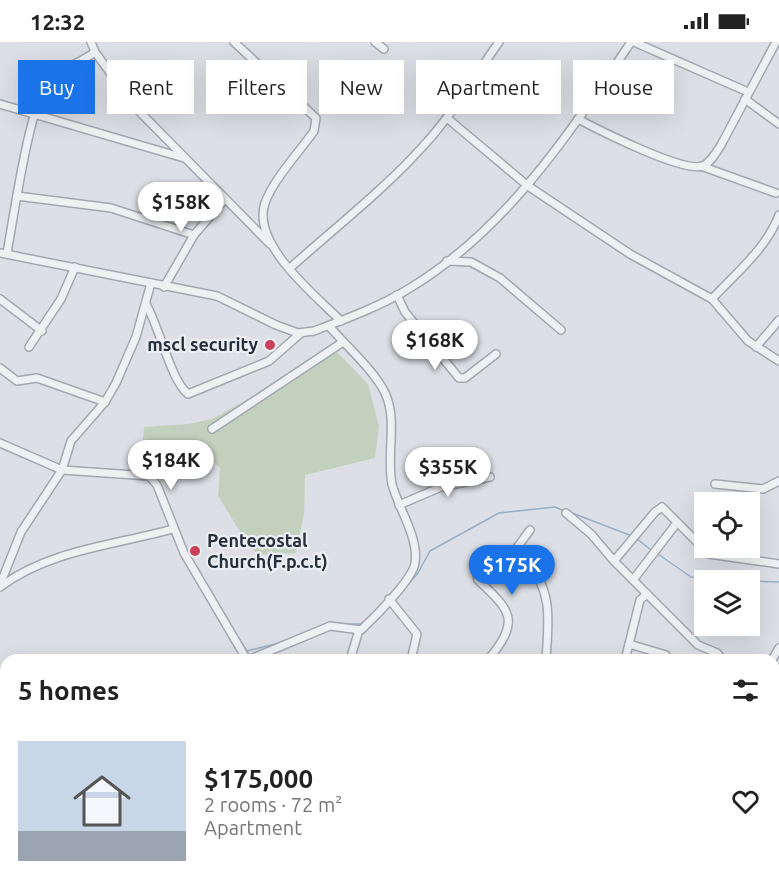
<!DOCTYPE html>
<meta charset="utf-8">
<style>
:root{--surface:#fff;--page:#f6f6f6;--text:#222;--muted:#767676;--line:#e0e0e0;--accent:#1a73e8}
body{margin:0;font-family:Ubuntu,sans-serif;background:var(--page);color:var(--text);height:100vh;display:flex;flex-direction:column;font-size:22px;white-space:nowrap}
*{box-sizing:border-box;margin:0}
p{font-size:20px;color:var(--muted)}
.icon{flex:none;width:33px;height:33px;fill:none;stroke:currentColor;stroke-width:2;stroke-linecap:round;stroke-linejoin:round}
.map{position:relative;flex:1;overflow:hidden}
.drawer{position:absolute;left:0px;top:612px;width:780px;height:234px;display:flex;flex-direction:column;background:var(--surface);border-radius:18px 18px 0 0;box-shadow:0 6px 24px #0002}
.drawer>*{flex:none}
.hud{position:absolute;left:18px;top:18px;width:744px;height:54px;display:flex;gap:12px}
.tools{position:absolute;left:694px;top:450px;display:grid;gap:12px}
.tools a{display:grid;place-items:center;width:66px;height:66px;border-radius:0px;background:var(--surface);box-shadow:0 6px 24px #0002;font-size:30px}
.price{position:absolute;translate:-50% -51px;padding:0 14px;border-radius:21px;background:#fff;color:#222;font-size:20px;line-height:39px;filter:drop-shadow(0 2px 3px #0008)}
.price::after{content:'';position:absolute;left:50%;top:36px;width:18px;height:14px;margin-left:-9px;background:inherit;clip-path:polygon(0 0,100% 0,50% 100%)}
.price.active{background:var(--accent);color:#fff}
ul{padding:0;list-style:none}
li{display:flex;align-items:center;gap:18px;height:150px;padding:0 18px}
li+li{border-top:2px solid var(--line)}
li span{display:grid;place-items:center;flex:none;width:168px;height:120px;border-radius:0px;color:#555}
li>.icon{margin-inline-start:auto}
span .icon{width:72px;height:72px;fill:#fffc;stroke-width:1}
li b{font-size:26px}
h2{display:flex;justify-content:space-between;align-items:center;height:72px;padding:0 18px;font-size:26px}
.chip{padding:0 21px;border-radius:0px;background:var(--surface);box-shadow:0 6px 24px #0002;font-size:21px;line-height:54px}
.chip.active{background:var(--accent);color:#fff}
.status{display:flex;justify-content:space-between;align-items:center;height:42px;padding:0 30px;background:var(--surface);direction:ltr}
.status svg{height:16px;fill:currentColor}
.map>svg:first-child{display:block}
.green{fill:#c3d0bd}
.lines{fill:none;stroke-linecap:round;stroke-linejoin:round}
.stream{stroke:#97afc6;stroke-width:1.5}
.minor-casing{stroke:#a2a7b0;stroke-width:10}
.minor{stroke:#eef1f4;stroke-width:7}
.poi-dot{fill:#cb415b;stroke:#ebeff4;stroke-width:2}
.labels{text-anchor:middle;stroke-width:4.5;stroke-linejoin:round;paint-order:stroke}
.poi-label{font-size:18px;font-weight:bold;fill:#262f3c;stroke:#ebeff4;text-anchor:end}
</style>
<div class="status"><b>12:32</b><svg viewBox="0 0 49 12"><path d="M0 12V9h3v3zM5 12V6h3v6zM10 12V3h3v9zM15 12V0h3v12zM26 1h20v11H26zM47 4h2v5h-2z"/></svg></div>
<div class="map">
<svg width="779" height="846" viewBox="0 0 779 846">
<rect width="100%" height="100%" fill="#dce0e6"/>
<path class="green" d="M336,309L368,342L379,384L375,416L305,433L304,472L296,511L260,513L251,507L218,454L220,426L208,414L151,426L142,407L144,385L188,382L212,377Z"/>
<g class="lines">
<g class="stream">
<path d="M572,471L632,494"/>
<path d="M636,496L651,508"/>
<path d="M658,512L691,535L742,538"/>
<path d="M750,539L779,540"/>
<path d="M399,553L418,531L430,509L499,471L555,465L564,469"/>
<path d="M338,582H361L365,580"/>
<path d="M235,592L247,609L280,601"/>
<path d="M207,618L214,614L228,618"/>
</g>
<defs>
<g id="minor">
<path d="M234,0L316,76L314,89C300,109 273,138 265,161C251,202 315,253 341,279"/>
<path d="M375,0L384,7"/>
<path d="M634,0L748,50"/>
<path d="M95,10L135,65L270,202"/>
<path d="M745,57L779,82"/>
<path d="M0,62L184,116"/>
<path d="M447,76L528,144L630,212L712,257L748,299L779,319"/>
<path d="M578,77C599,88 683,131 703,124C711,120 716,111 721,103L776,0"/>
<path d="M701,124L776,151"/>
<path d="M17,154L111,166L194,193"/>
<path d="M0,211L217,254L276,283L298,291L314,289C346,277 381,264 410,246C507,187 569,92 631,0"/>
<path d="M7,211C13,179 30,60 48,40C60,27 80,21 95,10L91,0"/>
<path d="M447,219L471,220L500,236L561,288"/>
<path d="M290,226C336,185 385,147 426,101C454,70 475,34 499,0"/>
<path d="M164,245L194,193L225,157"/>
<path d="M397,253L405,270L459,336H465L496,312"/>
<path d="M0,257L42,289"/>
<path d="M712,257C735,232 767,206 779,173"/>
<path d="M146,262C159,284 171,339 188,352L269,319L301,291"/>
<path d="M29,305L61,257L75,225"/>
<path d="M756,305L779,278"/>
<path d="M0,326L17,339L37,336L105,360"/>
<path d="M212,387L343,300"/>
<path d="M0,401L62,428L149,434L157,443L184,511L247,618"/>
<path d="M715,442L763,447L779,439"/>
<path d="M399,463L441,445L490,435"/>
<path d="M566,471L591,492L614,519L698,603L717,611L723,618"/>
<path d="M614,519L655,470L662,465L709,512L779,522"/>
<path d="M507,521H527C554,549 548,582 546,618"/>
<path d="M633,538L676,482"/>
<path d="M0,543L21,490L62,428L71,399L105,360L116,341L136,295L151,241"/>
<path d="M0,545C49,508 115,503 173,487"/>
<path d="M389,557L417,592L411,618"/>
<path d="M629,602L666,613V618"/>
<path d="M248,618L330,584L361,588C374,576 413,537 415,521C419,495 398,466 392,442C386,413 398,378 385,351C374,328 345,303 329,284"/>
<path d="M350,618L359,588"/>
<path d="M488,618C521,578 511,569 478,538L477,533L502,526L530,488"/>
<path d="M625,618L640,558L647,552"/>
<path d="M772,618L779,606"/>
<path d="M774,785L779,779"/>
<path d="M279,840L296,846"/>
<path d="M413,840L419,846"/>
<path d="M660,842L668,846"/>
<path d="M21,846L28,840"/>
<path d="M61,846L62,840"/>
<path d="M74,846V840"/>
<path d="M310,846L323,840"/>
<path d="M515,846L522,840"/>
<path d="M605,846L608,840"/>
<path d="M738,846L739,840"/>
</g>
</defs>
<use href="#minor" class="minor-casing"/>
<use href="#minor" class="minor"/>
</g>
<g class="poi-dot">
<circle cx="270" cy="303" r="6"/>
<circle cx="195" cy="509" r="6"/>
</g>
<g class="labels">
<g class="poi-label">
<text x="258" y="309">mscl security</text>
<text x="207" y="505" text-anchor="start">Pentecostal<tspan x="207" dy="21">Church(F.p.c.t)</tspan></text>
</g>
</g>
</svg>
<div class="tools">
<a><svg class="icon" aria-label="locate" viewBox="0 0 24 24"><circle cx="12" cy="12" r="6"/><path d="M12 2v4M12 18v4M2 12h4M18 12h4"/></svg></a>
<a><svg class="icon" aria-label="layers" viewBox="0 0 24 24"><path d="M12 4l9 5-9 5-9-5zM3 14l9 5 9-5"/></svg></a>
</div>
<b class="price" style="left:181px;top:191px">$158K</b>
<b class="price" style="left:435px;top:329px">$168K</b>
<b class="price" style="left:171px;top:449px">$184K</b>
<b class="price" style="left:448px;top:456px">$355K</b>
<b class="price active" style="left:512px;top:554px">$175K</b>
<div class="hud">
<a class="chip active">Buy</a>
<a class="chip">Rent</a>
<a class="chip">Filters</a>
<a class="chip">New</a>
<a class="chip">Apartment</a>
<a class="chip">House</a>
</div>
<section class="drawer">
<h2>5 homes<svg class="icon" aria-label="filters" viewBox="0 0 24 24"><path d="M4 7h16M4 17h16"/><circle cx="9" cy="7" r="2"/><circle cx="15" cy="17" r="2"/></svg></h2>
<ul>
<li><span style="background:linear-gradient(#c9d6e8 75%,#9aa5b1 0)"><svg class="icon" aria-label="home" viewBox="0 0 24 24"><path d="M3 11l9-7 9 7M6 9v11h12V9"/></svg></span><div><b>$175,000</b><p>2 rooms · 72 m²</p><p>Apartment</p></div><svg class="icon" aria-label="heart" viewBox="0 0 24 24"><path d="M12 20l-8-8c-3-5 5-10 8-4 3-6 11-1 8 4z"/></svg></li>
</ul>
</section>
</div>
